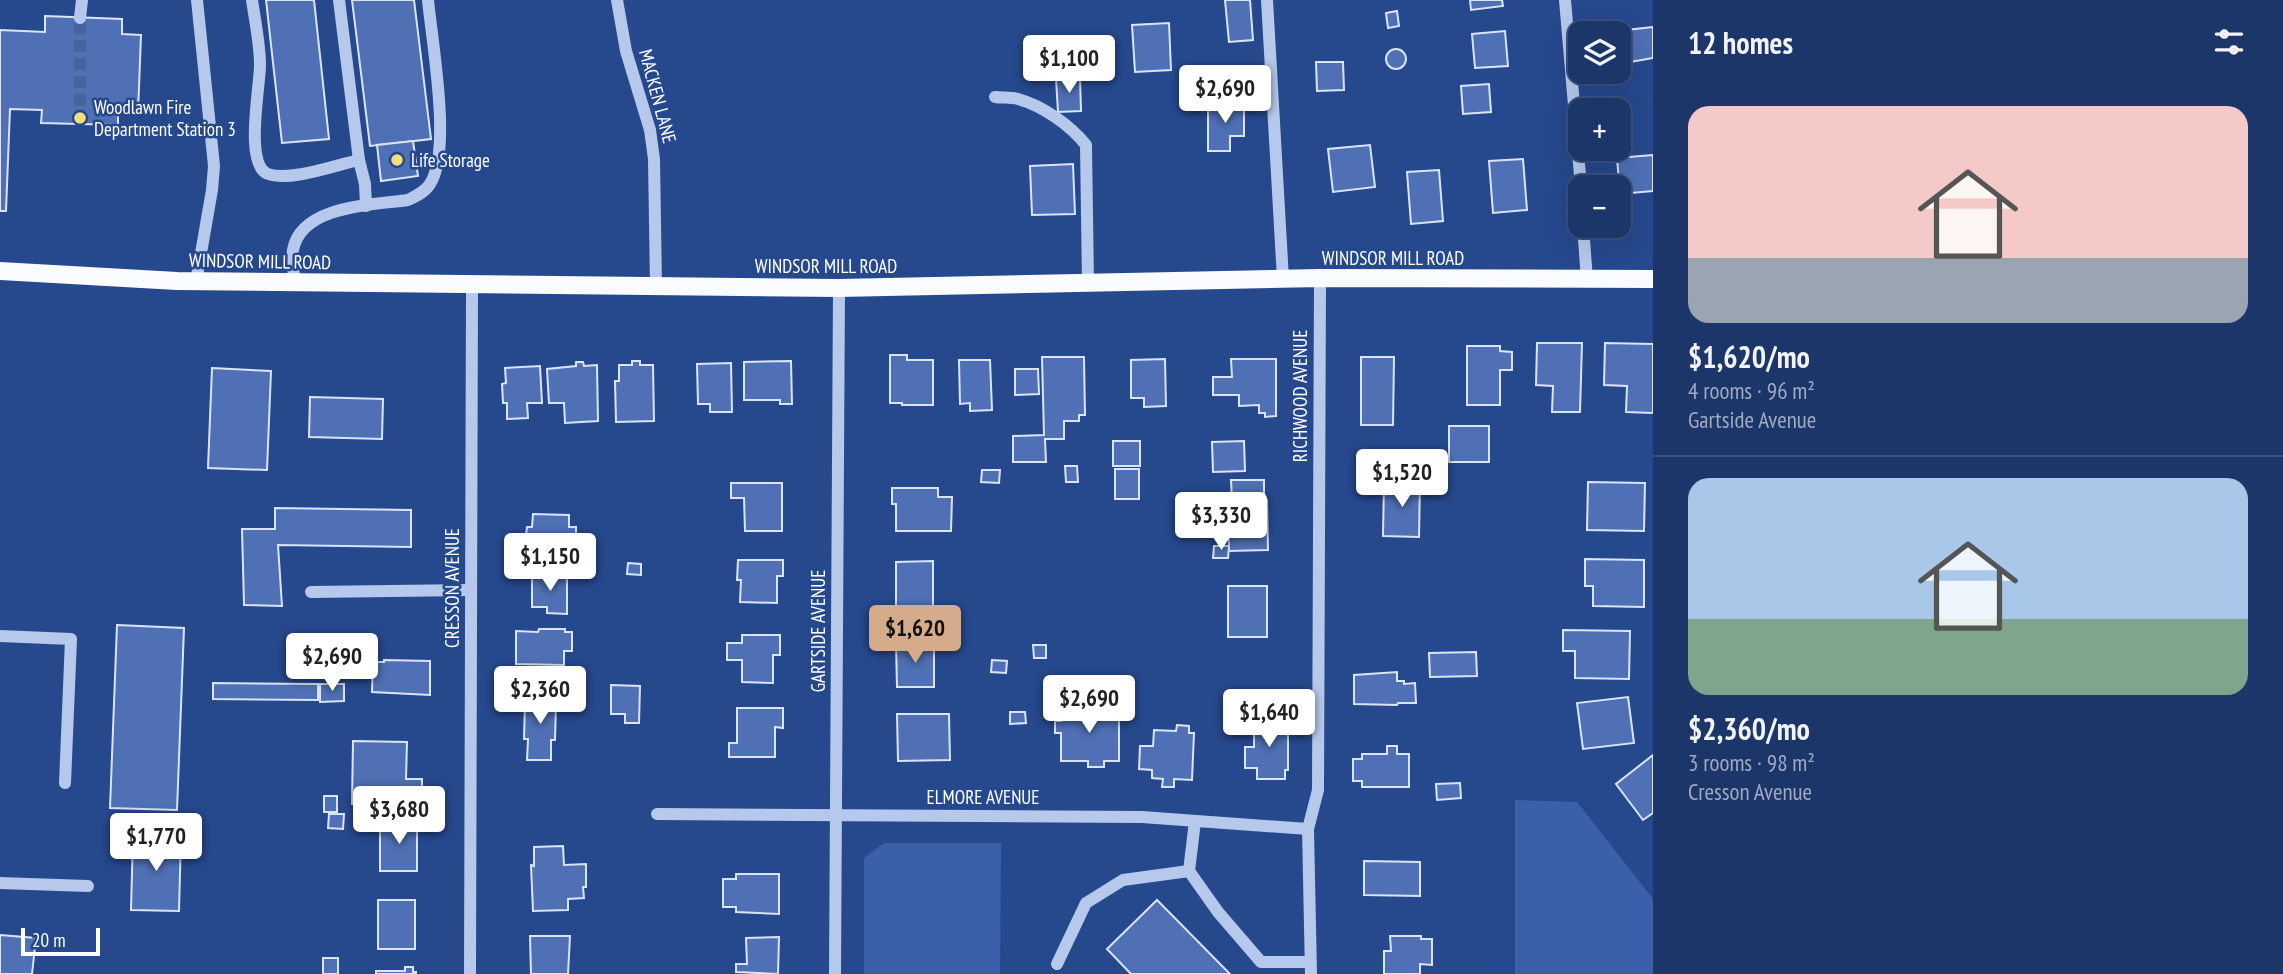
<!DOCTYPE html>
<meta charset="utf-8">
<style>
:root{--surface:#1c366a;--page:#294172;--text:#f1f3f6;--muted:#a0abc1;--line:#3a507e;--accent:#d6ab8b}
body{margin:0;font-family:"PT Sans Narrow",sans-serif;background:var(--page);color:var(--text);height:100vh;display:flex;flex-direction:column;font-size:26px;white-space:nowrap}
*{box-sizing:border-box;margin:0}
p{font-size:23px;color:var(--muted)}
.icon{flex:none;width:38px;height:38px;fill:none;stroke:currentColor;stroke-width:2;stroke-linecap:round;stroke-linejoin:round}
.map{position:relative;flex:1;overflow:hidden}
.details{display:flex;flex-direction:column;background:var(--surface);width:630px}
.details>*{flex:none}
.buttons{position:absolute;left:1568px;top:21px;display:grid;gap:14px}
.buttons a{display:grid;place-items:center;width:63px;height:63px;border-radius:14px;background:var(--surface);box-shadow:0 7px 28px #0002,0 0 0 2px var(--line);font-size:35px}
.scale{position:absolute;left:21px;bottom:18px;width:79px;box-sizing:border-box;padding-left:7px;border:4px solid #fff;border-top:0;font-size:19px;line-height:24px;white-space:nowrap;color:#fff;-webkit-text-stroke:5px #26488d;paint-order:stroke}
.price{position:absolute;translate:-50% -60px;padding:0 16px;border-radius:7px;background:#fff;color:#222;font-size:23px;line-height:46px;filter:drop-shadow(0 2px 4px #0008)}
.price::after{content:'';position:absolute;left:50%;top:42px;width:21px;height:16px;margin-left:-10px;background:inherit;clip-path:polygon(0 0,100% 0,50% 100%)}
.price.on{background:var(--accent);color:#111}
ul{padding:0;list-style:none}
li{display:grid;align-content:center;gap:14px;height:371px;padding:0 35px}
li+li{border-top:2px solid var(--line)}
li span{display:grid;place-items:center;height:217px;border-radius:21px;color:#555}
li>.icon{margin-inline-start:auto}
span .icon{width:126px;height:126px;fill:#fffc;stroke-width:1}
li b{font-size:30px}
h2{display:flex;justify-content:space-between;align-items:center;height:84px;padding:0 35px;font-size:30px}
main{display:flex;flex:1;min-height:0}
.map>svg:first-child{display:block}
.green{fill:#3a60aa}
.building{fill:#4f70b4;stroke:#dae4f8;stroke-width:2}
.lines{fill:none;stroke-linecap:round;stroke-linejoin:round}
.minor-tunnel{stroke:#47639e;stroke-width:12;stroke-dasharray:12 6;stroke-linecap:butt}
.minor{stroke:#b6c8eb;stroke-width:12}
.major{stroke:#fafbff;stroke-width:18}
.poi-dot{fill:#f4de7a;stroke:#26488d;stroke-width:2.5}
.labels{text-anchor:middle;stroke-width:5;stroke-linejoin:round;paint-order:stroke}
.street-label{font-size:19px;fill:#fff;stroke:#26488d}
.poi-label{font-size:19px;fill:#fff;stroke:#26488d;text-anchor:start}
</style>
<main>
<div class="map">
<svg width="1653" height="974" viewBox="0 0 1653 974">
<rect width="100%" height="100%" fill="#26488d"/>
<g class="green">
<path d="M1515,800L1577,802L1653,899V974H1515Z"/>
<path d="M884,843H1001L1000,974H864V858Z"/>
</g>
<g class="building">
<path d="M266,0H314L329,139L282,143Z"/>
<path d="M352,0H414L431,139L370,146Z"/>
<path d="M1225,0H1250L1253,40L1229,42Z"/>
<path d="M1470,0H1502L1503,6L1471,10Z"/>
<path d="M1397,11L1399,26L1388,28L1386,13Z"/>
<path d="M45,16L122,19V34L141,35L138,113L118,112V125L41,123L42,110L10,109L6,211H0V30L45,32Z"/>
<path d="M1169,23L1171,70L1135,72L1132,25Z"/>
<path d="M1653,27V58L1630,62L1626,30Z"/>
<path d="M1505,31L1508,66L1475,68L1472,34Z"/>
<circle cx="1396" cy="59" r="10"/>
<path d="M1316,62H1343L1344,90L1317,91Z"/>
<path d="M1080,78L1081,111L1058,112L1056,79Z"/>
<path d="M1489,84L1491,112L1463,114L1461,86Z"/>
<path d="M1244,103V136H1230V151H1208V104Z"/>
<path d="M413,141L418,176L381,181L377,145Z"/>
<path d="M1370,145L1375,187L1333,192L1328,149Z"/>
<path d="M1653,155V191L1620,194L1617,158Z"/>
<path d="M1523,159L1527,210L1493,213L1489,161Z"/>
<path d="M1073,164L1075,214L1032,215L1030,166Z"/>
<path d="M1439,170L1443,221L1411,224L1407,172Z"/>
<path d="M1537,343H1582L1580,412H1552L1553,386L1536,385Z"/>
<path d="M1605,343L1653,344V413L1626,412L1627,386L1604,385Z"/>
<path d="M1467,346H1500V351L1512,352V370H1500V405H1467Z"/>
<path d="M890,355H907V360H933V405H902V403H890Z"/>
<path d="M1042,357H1084L1085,415H1079V421H1064V439H1045L1046,462H1013V436L1044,435Z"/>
<path d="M1361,357H1394L1393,425H1361Z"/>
<path d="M1165,359L1166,406L1144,407V398H1131V360Z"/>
<path d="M1231,359H1276V416L1265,417V413H1259V405L1239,406V395H1213V377H1232Z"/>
<path d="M959,360H990L992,410L970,411V403L960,404Z"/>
<path d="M632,361H640V365H653L654,421L616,422L615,381H619V365H632Z"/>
<path d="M791,361L792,404H780V400H744V362Z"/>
<path d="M576,362H583L584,366L597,365L598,421L565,423L564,403H549L547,369L576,366Z"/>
<path d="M731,363L732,412H710V404H698L697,364Z"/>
<path d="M540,366L542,403H527L528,418L507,419V403H503L502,384L506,383L505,368Z"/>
<path d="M212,368L271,371L267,470L208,468Z"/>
<path d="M1015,369H1038L1039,394L1015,395Z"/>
<path d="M310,397L383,399L382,439L309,437Z"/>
<rect x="1449" y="426" width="40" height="36"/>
<rect x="1113" y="441" width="27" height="25"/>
<path d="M1244,441L1245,471L1213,472L1212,442Z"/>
<path d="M1065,466H1077L1078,482H1066Z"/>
<rect x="1115" y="469" width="24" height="30"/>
<path d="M982,470H1000L999,483L981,482Z"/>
<path d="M1231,480H1264V500H1267L1268,550L1229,551L1228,500H1232Z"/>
<path d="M1384,482H1420L1419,537L1383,536Z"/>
<path d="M1588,482L1645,483L1644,531L1587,530Z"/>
<path d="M731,483H782V531H745L744,498H731Z"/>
<path d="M892,488H938V497H952L951,531H896V504H892Z"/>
<path d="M275,508L411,510V547L278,545L282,606L244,605L242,529H275Z"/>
<path d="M533,514L569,515V527H576V548H569L568,553L533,549V535H526L527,527H532Z"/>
<path d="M1214,546H1229L1228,558H1213Z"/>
<path d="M1585,559L1644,560V607L1593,606V586H1585Z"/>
<path d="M738,560H783V576H777V603L740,602L741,580H737Z"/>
<path d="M933,561V609H896V562Z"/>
<path d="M628,563L641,564V575L627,574Z"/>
<path d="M567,574V614L547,613V607H532V575Z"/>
<rect x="1228" y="586" width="39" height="51"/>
<path d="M117,625L184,628L177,810L110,808Z"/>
<path d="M539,629H565V632H572V651H564V665L516,664V631L538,632Z"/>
<path d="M1563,630L1630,631L1629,679L1575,678V651H1563Z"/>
<path d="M742,635H780V655H773V683L742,682V660H727V643H742Z"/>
<path d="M934,643V687H897L896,644Z"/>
<path d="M1033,645H1046V658H1034Z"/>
<path d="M1476,652L1477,676L1430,677L1429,653Z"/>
<path d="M384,660L430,661V695L372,692L373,662H384Z"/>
<path d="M992,660L1007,661L1006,673L991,672Z"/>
<path d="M1397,672V681H1404V684L1415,683L1416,703H1398L1397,705L1354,704V675Z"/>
<path d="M213,683L318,684V700L213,699Z"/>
<path d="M320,684H344V701L320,702Z"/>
<path d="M611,685L640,686L639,723H625V714H611Z"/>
<path d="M530,692H548V703H556L555,740H551V760H527L528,739H524L525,702H530Z"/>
<path d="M1628,697L1634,743L1583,749L1577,703Z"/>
<path d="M1061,707L1119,708V761H1104V767H1088V761H1061V733H1055V721H1061Z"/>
<path d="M737,708H783V728L775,727V757H729V743H737Z"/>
<path d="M1010,712H1025L1026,723L1010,724Z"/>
<path d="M897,714H949L950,760L898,761Z"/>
<path d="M1254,719H1288V770H1285V779H1257V768H1245V747H1254Z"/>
<path d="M1177,725L1189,726V733H1194L1192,780L1174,779V787H1162L1163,779L1152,778V770L1139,769L1140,746H1153L1154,730L1176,731Z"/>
<path d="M353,741L407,742L406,779H422V806L352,804Z"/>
<path d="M1387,746H1397V754H1409V787H1362V781H1353V759H1362V754H1387Z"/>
<path d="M1653,755V813L1643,820L1616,784Z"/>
<path d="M1460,783L1461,798L1437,800L1436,784Z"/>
<rect x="324" y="796" width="13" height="16"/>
<path d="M329,814H344L343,829L328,828Z"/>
<rect x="380" y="822" width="37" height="49"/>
<path d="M133,835L181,836L179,911L131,910Z"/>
<path d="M563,846L564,865L586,864V887H583L584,898L568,899V910L533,911L531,865L534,866V847Z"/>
<path d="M1364,861L1420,862V896L1364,895Z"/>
<path d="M736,874H779V914L736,912V907H723V879H736Z"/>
<rect x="378" y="900" width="37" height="49"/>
<path d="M1157,900L1230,974H1131L1107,949Z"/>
<path d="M0,935L36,938L32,974H0Z"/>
<path d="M530,936H570L568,974H531Z"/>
<path d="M1390,936H1421V939H1432V965L1420,964V974H1384V951H1391Z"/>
<path d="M779,937L778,974L736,972V964H747L746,938Z"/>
<rect x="323" y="958" width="15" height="16"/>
<path d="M405,967H413V972H416V974H376V971H405Z"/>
</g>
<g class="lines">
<path class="minor-tunnel" d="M80,124V18"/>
<g class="minor">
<path d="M252,0C255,21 260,44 260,65C260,87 244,165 268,174C290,182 336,165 359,160"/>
<path d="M339,0L359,160L365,184L366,206"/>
<path d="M617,0L626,51L650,130L654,159L656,286"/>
<path d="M1267,0L1283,279"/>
<path d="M1565,0L1581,187"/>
<path d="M80,18L82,0"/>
<path d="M995,97C1002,98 1011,97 1018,99C1043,106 1070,125 1086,145L1088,283"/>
<path d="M1583,226L1587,280"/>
<path d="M196,282L212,190L214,166L197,0"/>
<path d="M295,283C294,273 291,260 293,250C301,205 373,205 408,200C416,196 425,192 430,184C452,150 432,43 428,0"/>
<path d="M311,592L471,590"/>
<path d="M0,636L71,639L65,783"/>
<path d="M657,814L1142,817L1308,829"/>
<path d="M1195,821L1189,871L1218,912L1261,962H1310"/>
<path d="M0,883L88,886"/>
<path d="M1057,964L1086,903L1123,880L1189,871"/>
<path d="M470,974L472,286"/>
<path d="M835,974L839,288"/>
<path d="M1311,974L1308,829L1318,790L1320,278"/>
</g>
<path class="major" d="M0,271L177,281L839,288L1320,278L1653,279"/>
</g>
<g class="poi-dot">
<circle cx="80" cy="118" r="7"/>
<circle cx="397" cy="160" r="7"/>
</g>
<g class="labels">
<g class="street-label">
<text transform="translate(658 96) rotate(75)" y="7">MACKEN LANE</text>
<text x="1393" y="265">WINDSOR MILL ROAD</text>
<text transform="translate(260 261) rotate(1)" y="7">WINDSOR MILL ROAD</text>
<text x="826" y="273">WINDSOR MILL ROAD</text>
<text transform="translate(1300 396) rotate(-90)" y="7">RICHWOOD AVENUE</text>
<text transform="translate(452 588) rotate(-90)" y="7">CRESSON AVENUE</text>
<text transform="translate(818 631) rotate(-90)" y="7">GARTSIDE AVENUE</text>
<text x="983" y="804">ELMORE AVENUE</text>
</g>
<g class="poi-label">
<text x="94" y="114">Woodlawn Fire<tspan x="94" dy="22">Department Station 3</tspan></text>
<text x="411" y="167">Life Storage</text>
</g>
</g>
</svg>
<div class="buttons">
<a><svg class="icon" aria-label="layers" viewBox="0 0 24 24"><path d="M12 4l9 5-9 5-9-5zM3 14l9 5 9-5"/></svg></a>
<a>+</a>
<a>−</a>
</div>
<div class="scale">20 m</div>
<b class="price" style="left:1069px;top:95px">$1,100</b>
<b class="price" style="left:1225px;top:125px">$2,690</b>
<b class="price" style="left:1402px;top:509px">$1,520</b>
<b class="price" style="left:1221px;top:552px">$3,330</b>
<b class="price" style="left:550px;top:593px">$1,150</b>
<b class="price on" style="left:915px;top:665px">$1,620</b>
<b class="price" style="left:332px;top:693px">$2,690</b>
<b class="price" style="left:540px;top:726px">$2,360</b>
<b class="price" style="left:1089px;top:735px">$2,690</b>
<b class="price" style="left:1269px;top:749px">$1,640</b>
<b class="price" style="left:399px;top:846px">$3,680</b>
<b class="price" style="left:156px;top:873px">$1,770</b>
</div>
<section class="details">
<h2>12 homes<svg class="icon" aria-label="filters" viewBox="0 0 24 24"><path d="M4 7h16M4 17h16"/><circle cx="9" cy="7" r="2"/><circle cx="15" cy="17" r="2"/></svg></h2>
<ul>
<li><span style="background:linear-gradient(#f6c9c9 70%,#9aa5b1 0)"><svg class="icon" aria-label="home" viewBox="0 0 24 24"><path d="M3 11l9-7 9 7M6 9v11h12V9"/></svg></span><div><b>$1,620/mo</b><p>4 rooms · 96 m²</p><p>Gartside Avenue</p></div></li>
<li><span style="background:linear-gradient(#a9c7e8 65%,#7fa58c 0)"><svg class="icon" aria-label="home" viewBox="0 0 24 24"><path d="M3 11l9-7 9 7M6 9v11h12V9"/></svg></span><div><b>$2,360/mo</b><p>3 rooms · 98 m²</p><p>Cresson Avenue</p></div></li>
</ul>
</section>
</main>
